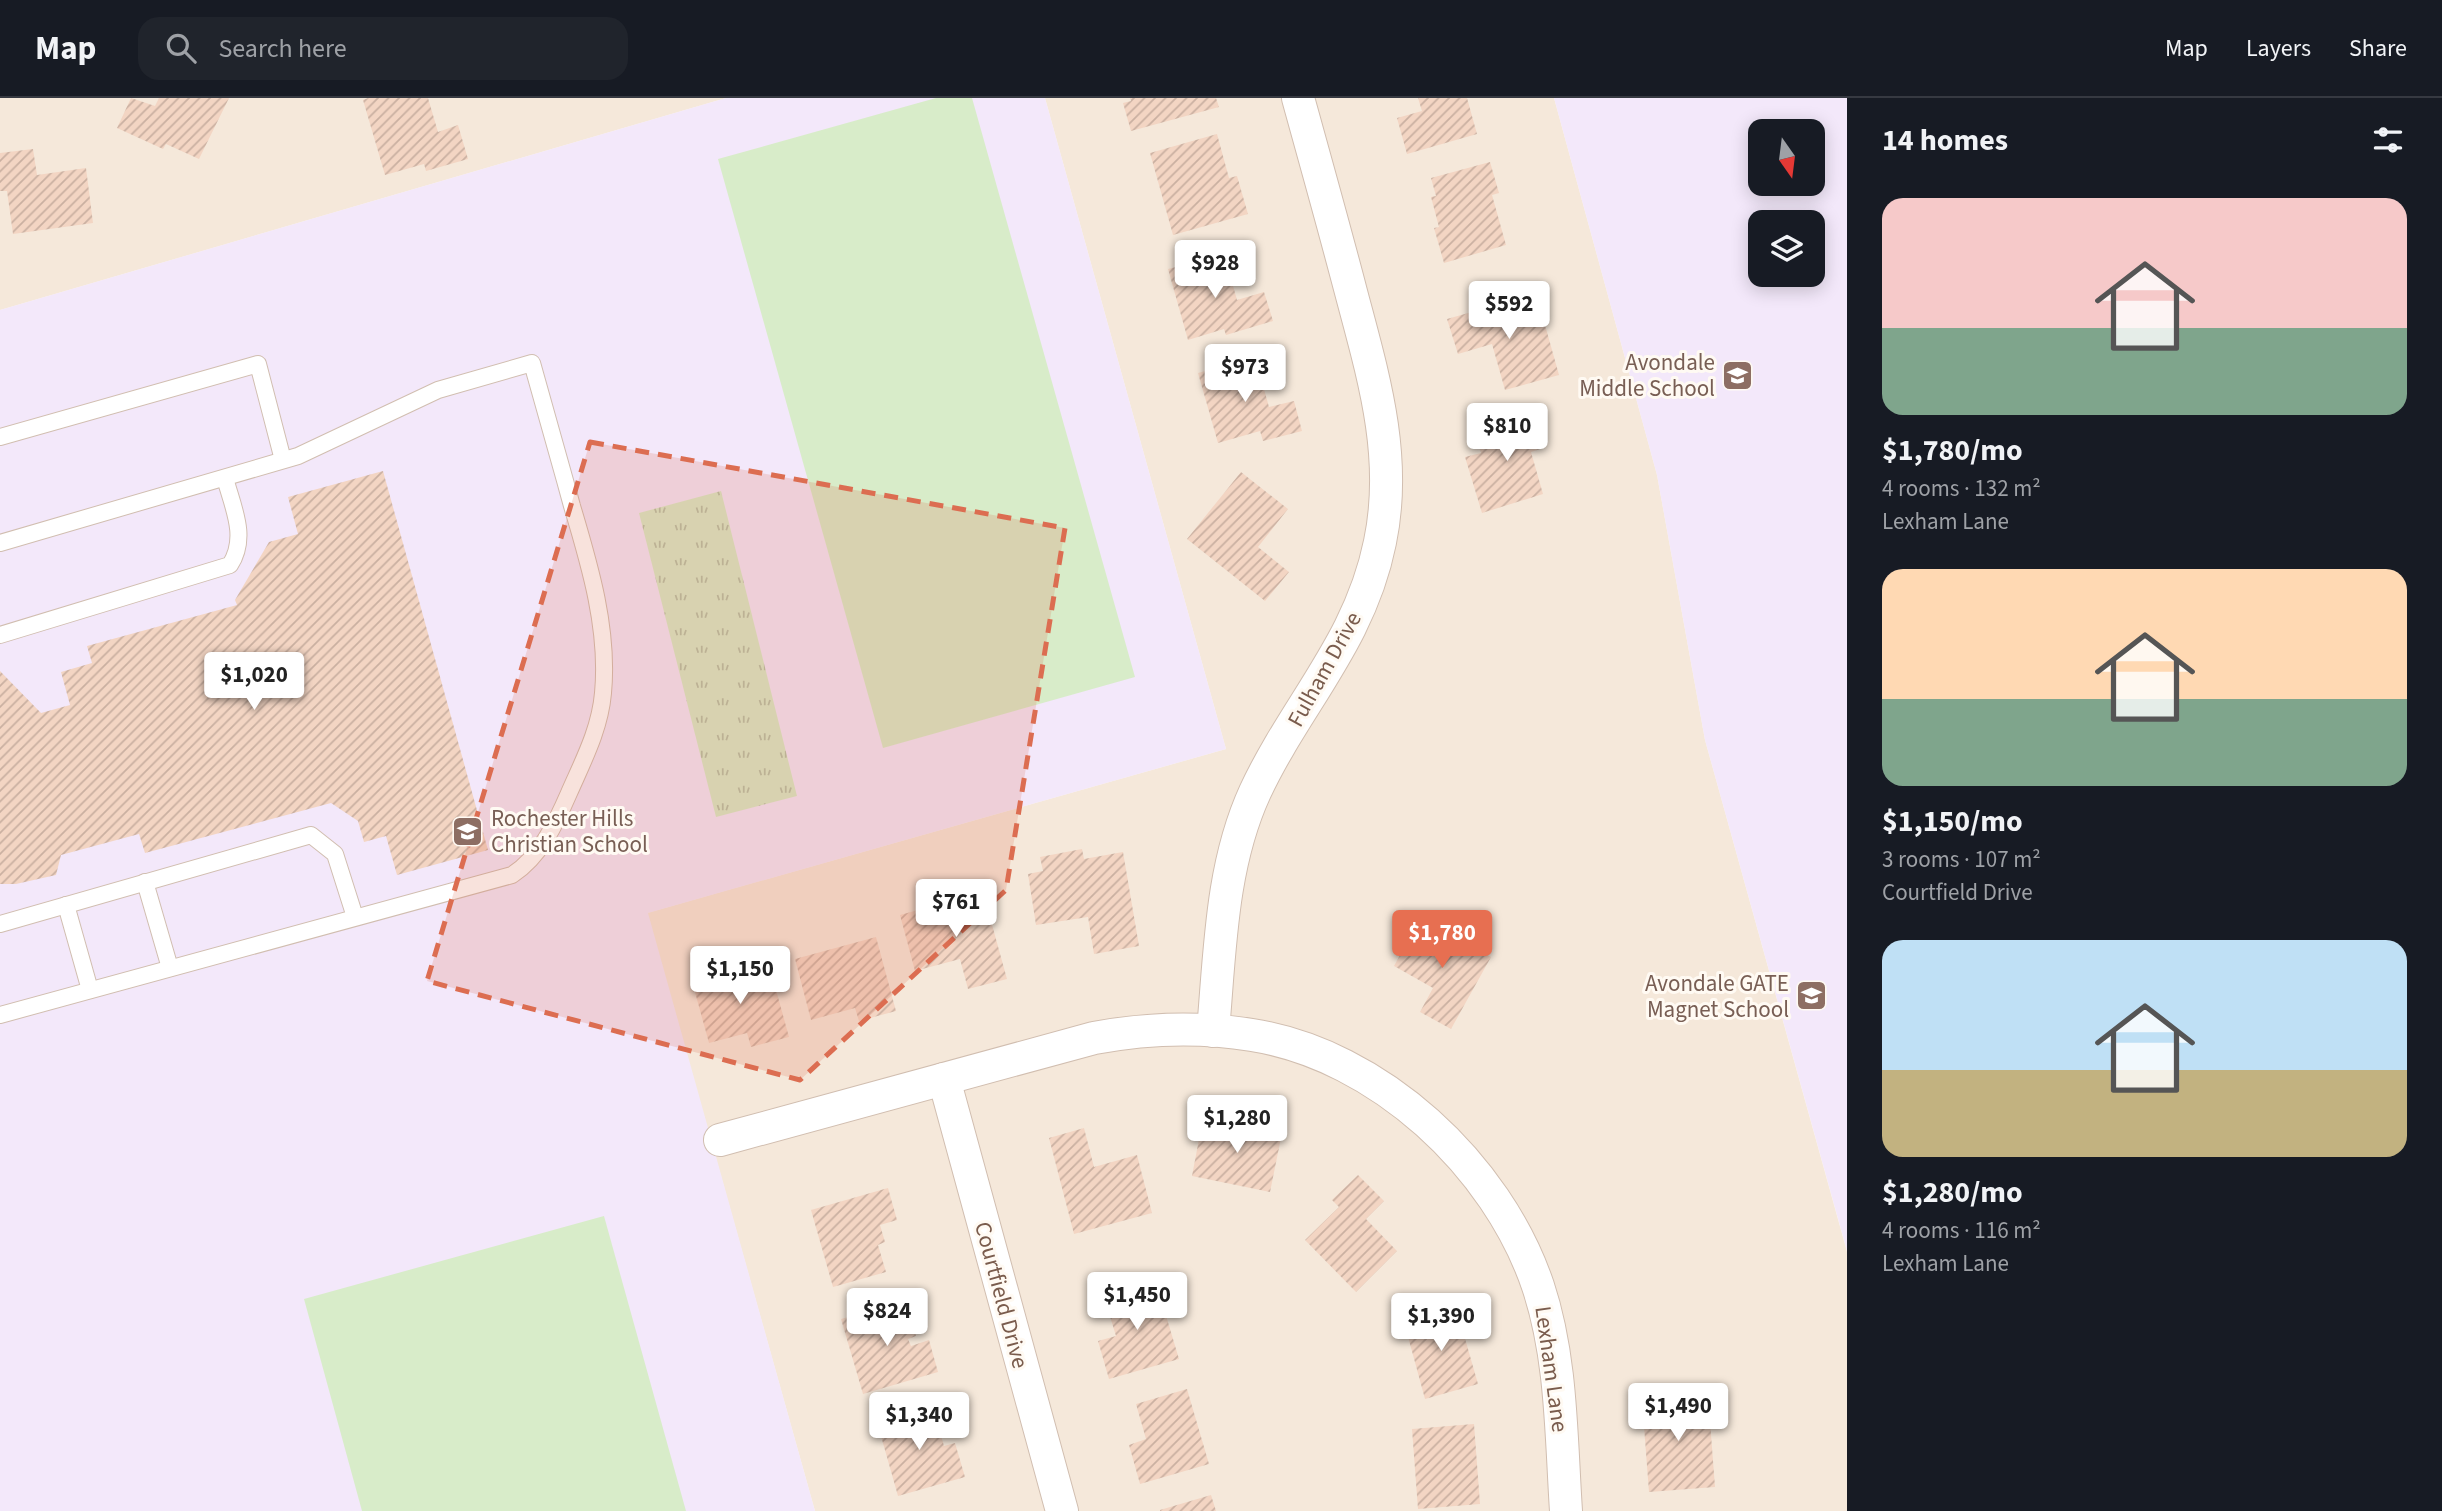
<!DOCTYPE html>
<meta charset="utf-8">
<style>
:root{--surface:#171b24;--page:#20242c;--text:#f1f3f6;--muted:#9ea1a6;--line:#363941;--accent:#e76f51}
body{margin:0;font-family:"Source Sans 3",sans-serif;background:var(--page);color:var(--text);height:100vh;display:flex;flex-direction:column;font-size:26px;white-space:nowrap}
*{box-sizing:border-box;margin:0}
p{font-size:23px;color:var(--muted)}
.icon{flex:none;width:38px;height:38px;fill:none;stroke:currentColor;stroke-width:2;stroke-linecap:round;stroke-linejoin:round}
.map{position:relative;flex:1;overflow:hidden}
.panel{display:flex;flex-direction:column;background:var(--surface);width:595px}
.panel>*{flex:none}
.needle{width:46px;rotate:166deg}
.fabs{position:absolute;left:1748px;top:21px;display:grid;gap:14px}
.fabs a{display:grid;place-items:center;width:77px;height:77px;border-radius:14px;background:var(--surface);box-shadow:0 4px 18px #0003;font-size:35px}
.price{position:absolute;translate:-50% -60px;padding:0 16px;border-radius:7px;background:#fff;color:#222;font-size:23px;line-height:46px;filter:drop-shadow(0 2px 4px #0008)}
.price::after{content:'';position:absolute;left:50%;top:42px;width:21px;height:16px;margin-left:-10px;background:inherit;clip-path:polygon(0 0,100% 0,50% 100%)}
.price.selected{background:var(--accent);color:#fff}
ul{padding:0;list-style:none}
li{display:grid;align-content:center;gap:14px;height:371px;padding:0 35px}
li span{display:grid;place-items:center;height:217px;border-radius:21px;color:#555}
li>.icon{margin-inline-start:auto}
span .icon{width:126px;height:126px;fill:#fffc;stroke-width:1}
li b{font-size:30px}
h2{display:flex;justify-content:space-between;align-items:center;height:84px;padding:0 35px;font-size:30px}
header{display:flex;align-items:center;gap:42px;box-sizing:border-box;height:98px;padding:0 35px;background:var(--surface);border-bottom:2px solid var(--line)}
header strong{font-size:33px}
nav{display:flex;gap:38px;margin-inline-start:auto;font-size:24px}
.search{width:490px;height:63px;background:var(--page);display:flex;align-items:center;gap:18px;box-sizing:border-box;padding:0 24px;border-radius:21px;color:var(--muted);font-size:26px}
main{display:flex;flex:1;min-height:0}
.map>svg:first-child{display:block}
.residential{fill:#f5e8da}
.education{fill:#f3e8fa;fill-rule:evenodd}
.grass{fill:#d8ecc9}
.park{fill:url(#park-tufts)}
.building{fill:url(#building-hatch)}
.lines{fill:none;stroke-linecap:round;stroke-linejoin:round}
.service-casing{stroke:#d1beb0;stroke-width:18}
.minor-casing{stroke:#d1beb0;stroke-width:34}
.service{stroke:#fff;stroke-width:16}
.minor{stroke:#fff;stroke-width:32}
.marked{fill:#dc6d51;fill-opacity:0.2;stroke:#dc6d51;stroke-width:5;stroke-dasharray:14 9;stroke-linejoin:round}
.labels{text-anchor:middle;stroke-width:6;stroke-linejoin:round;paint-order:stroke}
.education-label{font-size:23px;fill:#785e54;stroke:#fffaf3;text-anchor:end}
.street-label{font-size:23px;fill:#7a5c4d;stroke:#fffaf3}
</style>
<header>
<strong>Map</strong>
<div class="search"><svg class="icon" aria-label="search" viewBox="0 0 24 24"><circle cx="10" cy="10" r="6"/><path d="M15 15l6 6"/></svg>Search here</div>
<nav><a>Map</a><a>Layers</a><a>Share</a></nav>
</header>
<main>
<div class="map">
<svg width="1847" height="1413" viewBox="0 0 1847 1413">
<defs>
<pattern id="park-tufts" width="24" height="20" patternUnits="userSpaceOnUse" patternTransform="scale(1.75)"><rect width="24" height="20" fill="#d8ecc9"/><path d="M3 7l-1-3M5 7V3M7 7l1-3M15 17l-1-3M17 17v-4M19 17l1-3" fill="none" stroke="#b4c2a5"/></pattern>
<pattern id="building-hatch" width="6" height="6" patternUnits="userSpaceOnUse" patternTransform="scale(1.75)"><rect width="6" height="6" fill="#f3d5c3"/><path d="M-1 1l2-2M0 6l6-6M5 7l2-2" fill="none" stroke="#cab0a1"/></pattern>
</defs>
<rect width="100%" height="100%" fill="#fdf6ec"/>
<g class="residential">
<path d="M0,0H726L0,212Z"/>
<path d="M1045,0H1554L1657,377L1705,642L1847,1154V1413H815L647,815L1226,651Z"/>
</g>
<g class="education">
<path d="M726,0H1045L1226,651L648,815L815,1413H0V212Z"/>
<path d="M1554,0H1847V1153L1705,642L1657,377ZM1760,33H1813V86H1760ZM1760,124H1813V177H1760Z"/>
</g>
<g class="grass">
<path d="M936,0H972L1135,579L883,650L718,61Z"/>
<path d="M604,1118L686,1413H362L304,1201Z"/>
</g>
<path class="park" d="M721,393L797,698L716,719L639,415Z"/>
<g class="building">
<path d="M131,0L155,8L159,0H229L199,61L166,46L163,51L117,30Z"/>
<path d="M368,0H428L438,34L458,27L468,61L426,73L424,66L385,77L363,2Z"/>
<path d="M1130,0H1216L1219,9L1131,33L1123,5L1131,3Z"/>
<path d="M1418,0H1467L1477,36L1407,56L1397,20L1422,13Z"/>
<path d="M1217,36L1229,80L1237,78L1248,116L1173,137L1150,55Z"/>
<path d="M33,51L37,77L86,70L93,125L13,136L7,93H0V55Z"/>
<path d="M1490,64L1499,95L1492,97L1506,147L1444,165L1434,130L1439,129L1431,99L1436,98L1431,80Z"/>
<path d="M1224,156L1237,202L1264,194L1273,223L1226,237L1224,231L1188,242L1168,171Z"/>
<path d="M1538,202L1559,277L1505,292L1492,246L1458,256L1447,221L1493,208L1494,214Z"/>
<path d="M1255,259L1269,309L1294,303L1302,333L1263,343L1260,333L1218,345L1198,275Z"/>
<path d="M1536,315L1546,349L1531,354L1543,396L1482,415L1465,359L1481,355L1474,333Z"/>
<path d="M383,373L488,752L397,777L386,738L364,744L358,723L331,705L145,755L139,736L61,757L56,777L16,786H0V573L41,615L70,607L61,574L92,565L87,548L237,507L235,502L269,444L298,436L288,399Z"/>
<path d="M1241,374L1288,411L1258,449L1289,474L1265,503L1187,441Z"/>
<path d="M1082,751L1084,761L1123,754L1139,848L1094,856L1088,819L1036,827L1028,776L1043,773L1040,759Z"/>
<path d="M983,794L1007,881L968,891L960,861L915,873L900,817Z"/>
<path d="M1420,821L1491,859L1451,931L1420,914L1433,890L1394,868Z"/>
<path d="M876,839L896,913L859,923L855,910L811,922L795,861Z"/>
<path d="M723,867L727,882L770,870L789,939L751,949L747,935L709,945L690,876Z"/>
<path d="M1203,1020L1282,1035L1270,1094L1192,1078Z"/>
<path d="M1084,1030L1094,1069L1137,1057L1152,1115L1074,1136L1049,1040Z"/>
<path d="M1358,1077L1384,1103L1366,1121L1397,1153L1356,1194L1305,1142L1339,1109L1332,1102Z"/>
<path d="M888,1090L897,1122L880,1127L885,1144L878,1147L886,1174L833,1189L811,1112Z"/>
<path d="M1156,1184L1179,1261L1109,1281L1098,1243L1116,1238L1104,1199Z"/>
<path d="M906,1202L916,1238L908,1241L911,1248L929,1242L938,1274L863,1296L841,1221Z"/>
<path d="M1456,1209L1478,1286L1425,1301L1404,1224Z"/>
<path d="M1187,1291L1209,1366L1140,1386L1129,1347L1146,1341L1136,1306Z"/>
<path d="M1708,1297L1715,1389L1649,1394L1642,1302Z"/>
<path d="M933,1309L944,1348L955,1345L965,1379L898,1398L877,1324Z"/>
<path d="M1474,1326L1480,1406L1418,1411L1412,1331Z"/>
<path d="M1211,1397L1216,1413H1160V1412Z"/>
</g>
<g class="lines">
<defs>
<g id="service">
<path d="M0,339L258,266L283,362"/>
<path d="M0,445L298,358L438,292L532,265C545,312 559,360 572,408C590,468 609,532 603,595C600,631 583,663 569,695C556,725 540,759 512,777L0,917"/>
<path d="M0,537L230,467C248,439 233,410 225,380"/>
<path d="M145,784L170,870"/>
<path d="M66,807L90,892"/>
<path d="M0,826L311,737L335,756L355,819"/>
</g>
<g id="minor">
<path d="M1213,933C1220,853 1221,768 1255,694C1296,606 1360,544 1380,444C1398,358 1373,277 1351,194C1334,129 1316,65 1298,0"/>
<path d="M944,981L1062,1413"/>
<path d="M720,1042L1094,940C1147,930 1198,928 1252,937C1379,957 1497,1067 1538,1188C1562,1260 1561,1338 1566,1413"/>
</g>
</defs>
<use href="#service" class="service-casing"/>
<use href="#minor" class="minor-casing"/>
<use href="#service" class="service"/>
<use href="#minor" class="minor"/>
</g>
<path class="marked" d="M590,344L1065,430L1006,792L800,982L427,883Z"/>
<defs>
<symbol id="school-square" viewBox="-11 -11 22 22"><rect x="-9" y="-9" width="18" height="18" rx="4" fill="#8d6e63" stroke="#fffaf3"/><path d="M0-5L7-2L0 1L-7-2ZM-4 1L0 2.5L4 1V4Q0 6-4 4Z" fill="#fff"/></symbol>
</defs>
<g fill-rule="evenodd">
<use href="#school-square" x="1720" y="260" width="35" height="35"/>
<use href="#school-square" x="450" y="716" width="35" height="35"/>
<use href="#school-square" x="1794" y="880" width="35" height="35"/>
</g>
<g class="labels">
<g class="education-label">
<text x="1715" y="272">Avondale<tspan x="1715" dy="26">Middle School</tspan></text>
<text x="491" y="728" text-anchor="start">Rochester Hills<tspan x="491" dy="26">Christian School</tspan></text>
<text x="1789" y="893">Avondale GATE<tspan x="1789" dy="26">Magnet School</tspan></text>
</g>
<g class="street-label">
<text transform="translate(1324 571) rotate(-61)" y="8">Fulham Drive</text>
<text transform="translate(1002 1197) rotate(75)" y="8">Courtfield Drive</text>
<text transform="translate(1552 1271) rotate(82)" y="8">Lexham Lane</text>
</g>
</g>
</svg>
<div class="fabs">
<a><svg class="needle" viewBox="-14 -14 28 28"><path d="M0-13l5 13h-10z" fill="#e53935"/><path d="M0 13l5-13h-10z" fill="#9ea1a6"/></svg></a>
<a><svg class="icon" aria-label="layers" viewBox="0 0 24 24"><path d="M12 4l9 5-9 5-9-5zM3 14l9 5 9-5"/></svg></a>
</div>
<b class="price" style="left:1215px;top:202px">$928</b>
<b class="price" style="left:1509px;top:243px">$592</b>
<b class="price" style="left:1245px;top:306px">$973</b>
<b class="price" style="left:1507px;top:365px">$810</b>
<b class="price" style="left:254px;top:614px">$1,020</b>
<b class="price" style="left:956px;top:841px">$761</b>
<b class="price selected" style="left:1442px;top:872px">$1,780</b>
<b class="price" style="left:740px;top:908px">$1,150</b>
<b class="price" style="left:1237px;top:1057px">$1,280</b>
<b class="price" style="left:1137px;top:1234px">$1,450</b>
<b class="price" style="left:887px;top:1250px">$824</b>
<b class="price" style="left:1441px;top:1255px">$1,390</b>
<b class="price" style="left:1678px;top:1345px">$1,490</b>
<b class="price" style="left:919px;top:1354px">$1,340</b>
</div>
<section class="panel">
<h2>14 homes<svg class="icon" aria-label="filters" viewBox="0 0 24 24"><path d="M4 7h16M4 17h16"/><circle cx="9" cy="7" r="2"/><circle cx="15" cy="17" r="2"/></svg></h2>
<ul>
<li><span style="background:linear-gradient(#f6c9c9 60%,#7fa58c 0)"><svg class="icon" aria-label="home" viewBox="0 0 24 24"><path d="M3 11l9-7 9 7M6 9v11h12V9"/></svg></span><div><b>$1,780/mo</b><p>4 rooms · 132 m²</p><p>Lexham Lane</p></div></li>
<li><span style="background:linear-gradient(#ffd9b3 60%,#7fa58c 0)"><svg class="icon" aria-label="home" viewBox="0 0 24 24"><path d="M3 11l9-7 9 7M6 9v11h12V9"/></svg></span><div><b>$1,150/mo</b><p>3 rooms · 107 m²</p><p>Courtfield Drive</p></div></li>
<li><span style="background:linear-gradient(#bfe0f5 60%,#c2b280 0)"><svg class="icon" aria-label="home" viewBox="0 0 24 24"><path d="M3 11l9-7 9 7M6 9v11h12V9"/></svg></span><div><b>$1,280/mo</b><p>4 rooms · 116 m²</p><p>Lexham Lane</p></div></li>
</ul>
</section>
</main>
